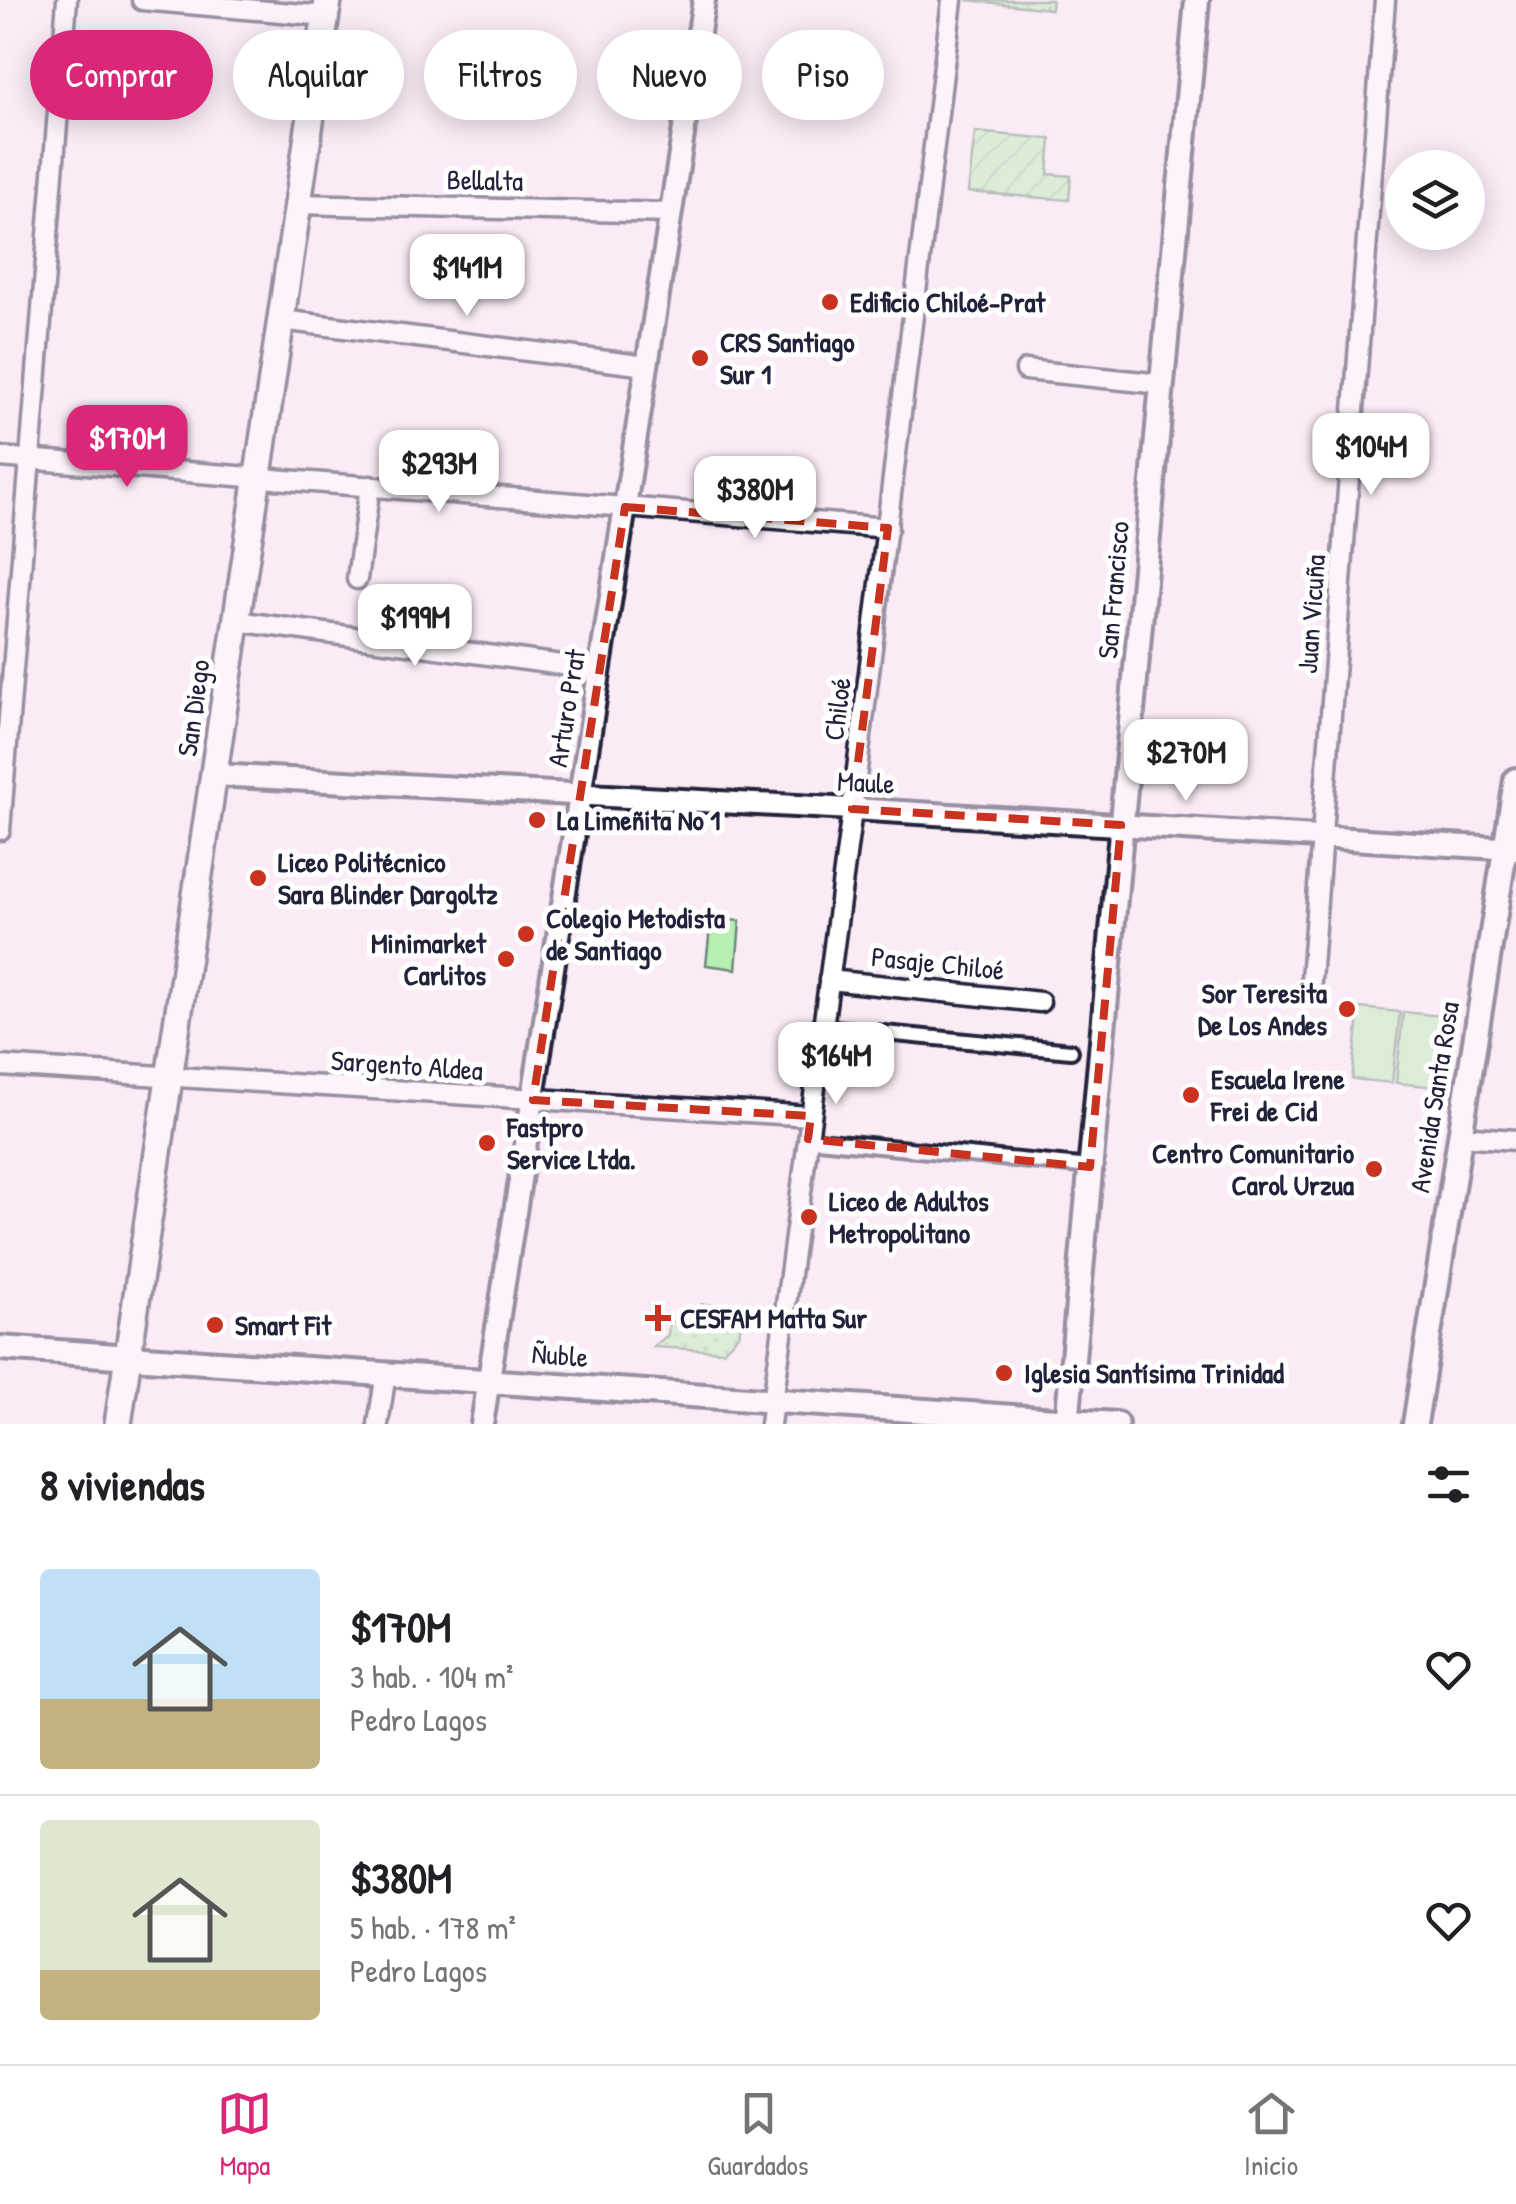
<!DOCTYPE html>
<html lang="es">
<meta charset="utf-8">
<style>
:root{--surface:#fff;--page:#f6f6f6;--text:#202124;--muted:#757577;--line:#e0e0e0;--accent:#db2777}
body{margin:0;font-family:"Patrick Hand",sans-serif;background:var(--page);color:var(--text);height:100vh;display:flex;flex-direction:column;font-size:38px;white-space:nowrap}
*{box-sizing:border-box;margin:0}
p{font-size:32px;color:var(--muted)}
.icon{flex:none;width:55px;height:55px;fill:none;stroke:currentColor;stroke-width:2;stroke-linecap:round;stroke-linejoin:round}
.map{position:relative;height:1424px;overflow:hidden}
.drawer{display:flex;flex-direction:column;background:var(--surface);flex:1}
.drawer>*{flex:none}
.guide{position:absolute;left:30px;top:30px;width:1000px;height:90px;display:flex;gap:20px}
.buttons{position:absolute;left:1385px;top:150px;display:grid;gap:20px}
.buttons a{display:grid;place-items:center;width:100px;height:100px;border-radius:50%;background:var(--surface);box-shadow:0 5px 25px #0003;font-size:50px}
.price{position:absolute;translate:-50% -85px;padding:0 22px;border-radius:20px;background:#fff;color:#222;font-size:32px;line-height:65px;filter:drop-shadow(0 2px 5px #0008)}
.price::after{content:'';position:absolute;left:50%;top:60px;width:30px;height:22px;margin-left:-15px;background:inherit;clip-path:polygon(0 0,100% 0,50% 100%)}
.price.current{background:var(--accent);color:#fff}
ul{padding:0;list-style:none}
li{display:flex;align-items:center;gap:30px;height:250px;padding:0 40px}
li+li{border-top:2px solid var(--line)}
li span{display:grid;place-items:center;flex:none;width:280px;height:200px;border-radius:10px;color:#555}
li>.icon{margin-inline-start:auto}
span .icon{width:120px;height:120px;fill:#fffc;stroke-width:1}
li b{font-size:42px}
h2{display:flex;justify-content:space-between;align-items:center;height:120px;padding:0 40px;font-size:42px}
.pill{padding:0 35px;border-radius:45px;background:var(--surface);box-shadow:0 5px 25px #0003;font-size:35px;line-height:90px}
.pill.current{background:var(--accent);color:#fff}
.dock{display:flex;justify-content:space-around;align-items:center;height:140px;border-top:2px solid var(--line);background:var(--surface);font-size:28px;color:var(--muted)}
.dock a{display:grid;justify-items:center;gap:5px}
.dock .current{color:var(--accent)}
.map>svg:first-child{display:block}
.grass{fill:url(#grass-dots);stroke:#6c8876;stroke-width:2.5}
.garden{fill:url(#garden-furrows);stroke:#6c8876;stroke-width:2.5}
.pitch{fill:#b7efb2;stroke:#6c8876;stroke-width:2.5}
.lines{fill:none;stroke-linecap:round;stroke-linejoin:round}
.pedestrian-casing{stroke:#22223b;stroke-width:20}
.minor-casing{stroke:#22223b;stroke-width:25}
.tertiary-casing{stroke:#22223b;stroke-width:28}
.secondary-casing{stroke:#22223b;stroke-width:30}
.primary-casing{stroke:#22223b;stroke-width:32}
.pedestrian{stroke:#fff;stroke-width:12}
.minor{stroke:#fff;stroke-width:18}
.tertiary{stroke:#fff;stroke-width:20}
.secondary{stroke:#fff;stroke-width:22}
.primary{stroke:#fff;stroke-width:25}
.marked{fill:none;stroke:#c8321e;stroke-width:8;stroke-dasharray:20 12;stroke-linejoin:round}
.poi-dot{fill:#c8321e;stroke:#fff;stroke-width:4}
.labels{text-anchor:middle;stroke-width:10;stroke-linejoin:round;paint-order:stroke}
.street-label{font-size:28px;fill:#22223b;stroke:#fff}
.poi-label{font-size:28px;font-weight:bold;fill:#22223b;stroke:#fff;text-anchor:start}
</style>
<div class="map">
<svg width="1516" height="1424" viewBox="0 0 1516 1424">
<defs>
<pattern id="grass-dots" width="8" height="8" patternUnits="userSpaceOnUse" patternTransform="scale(2.5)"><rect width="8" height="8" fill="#b7efb2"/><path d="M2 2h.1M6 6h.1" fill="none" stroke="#9dcd9a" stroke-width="1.8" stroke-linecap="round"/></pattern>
<pattern id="garden-furrows" width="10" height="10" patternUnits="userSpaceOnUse" patternTransform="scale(2.5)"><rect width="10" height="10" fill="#b7efb2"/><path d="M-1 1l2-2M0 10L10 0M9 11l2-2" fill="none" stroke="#9dcd9a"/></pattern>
</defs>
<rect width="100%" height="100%" fill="#faebf5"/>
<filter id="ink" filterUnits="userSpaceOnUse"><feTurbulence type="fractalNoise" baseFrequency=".01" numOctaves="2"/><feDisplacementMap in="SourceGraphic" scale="20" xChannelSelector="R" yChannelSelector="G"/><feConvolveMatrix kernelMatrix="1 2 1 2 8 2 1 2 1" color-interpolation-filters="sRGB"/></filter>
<g filter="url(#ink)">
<g class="grass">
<path d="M967,0H1052L1051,9Z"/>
<path d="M746,1302L739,1334L723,1351L653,1347L668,1335L669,1325L685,1311L695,1312L701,1304L737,1308Z"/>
</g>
<path class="garden" d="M975,132L1051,139L1048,174L1071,176L1069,200L968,192Z"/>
<g class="pitch">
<path d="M711,918L740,921L736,969L706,965Z"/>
<path d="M1360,1008L1400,1012L1392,1083L1352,1079Z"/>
<path d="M1403,1012L1443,1016L1436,1087L1396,1083Z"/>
</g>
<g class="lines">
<defs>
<g id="pedestrian">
<path d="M823,1027L1071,1051"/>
<path d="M808,1139L1090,1167"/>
</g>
<g id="minor">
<path d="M142,0L326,16"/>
<path d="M298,204L671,213"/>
<path d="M281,320L647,366"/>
<path d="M1026,370L1162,384"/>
<path d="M0,457L888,528"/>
<path d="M357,579L370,486"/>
<path d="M236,621L599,670"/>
<path d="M0,830L67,0"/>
<path d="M829,980L1040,1002"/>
<path d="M1310,993L1385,0"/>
<path d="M0,1066L811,1116"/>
<path d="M1459,1136L1516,1140"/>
<path d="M378,1424L386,1374"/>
<path d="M770,1424L850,826L952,0"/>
</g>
<g id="tertiary">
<path d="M214,775L852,809L1516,849"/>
<path d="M482,1424L704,0"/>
</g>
<g id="secondary">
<path d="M0,1348L1116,1424"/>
<path d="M1067,1424L1197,0"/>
<path d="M1415,1424L1516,780"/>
</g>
<path id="primary" d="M118,1424L328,0"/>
</defs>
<use href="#pedestrian" class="pedestrian-casing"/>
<use href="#minor" class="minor-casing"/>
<use href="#tertiary" class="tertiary-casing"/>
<use href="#secondary" class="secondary-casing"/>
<use href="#primary" class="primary-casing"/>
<use href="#pedestrian" class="pedestrian"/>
<use href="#minor" class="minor"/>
<use href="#tertiary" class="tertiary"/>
<use href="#secondary" class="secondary"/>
<use href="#primary" class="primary"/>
</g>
</g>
<path d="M0 0H1516V1424H0ZM625,507L888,528L852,809L1121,825L1090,1167L808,1139L811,1116L533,1100Z" fill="#faebf5" fill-opacity=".55" fill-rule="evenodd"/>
<path class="marked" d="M625,507L888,528L852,809L1121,825L1090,1167L808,1139L811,1116L533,1100Z"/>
<g class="poi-dot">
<circle cx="830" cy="302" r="10"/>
<circle cx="700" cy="358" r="10"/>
<circle cx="537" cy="820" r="10"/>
<circle cx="258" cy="878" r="10"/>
<circle cx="526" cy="934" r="10"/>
<circle cx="506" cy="959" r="10"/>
<circle cx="1347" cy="1009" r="10"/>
<circle cx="1191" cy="1095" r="10"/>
<circle cx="487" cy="1143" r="10"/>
<circle cx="1374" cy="1169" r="10"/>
<circle cx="809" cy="1217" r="10"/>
<path d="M653 1303h10v10h10v10h-10v10h-10v-10h-10v-10h10z"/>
<circle cx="215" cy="1325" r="10"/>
<circle cx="1004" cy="1373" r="10"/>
</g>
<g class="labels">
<g class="street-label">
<text transform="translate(485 180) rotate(1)" y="10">Bellalta</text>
<text transform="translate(1113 590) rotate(-85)" y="10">San Francisco</text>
<text transform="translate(1311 614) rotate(-86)" y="10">Juan Vicuña</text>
<text transform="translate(193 708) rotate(-82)" y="10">San Diego</text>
<text transform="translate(566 708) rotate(-81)" y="10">Arturo Prat</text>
<text transform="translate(837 709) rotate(-83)" y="10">Chiloé</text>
<text transform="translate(866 782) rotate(3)" y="10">Maule</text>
<text transform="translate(938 963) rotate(6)" y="10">Pasaje Chiloé</text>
<text transform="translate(407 1065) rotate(4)" y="10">Sargento Aldea</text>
<text transform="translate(1434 1097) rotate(-81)" y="10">Avenida Santa Rosa</text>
<text transform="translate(560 1355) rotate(4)" y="10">Ñuble</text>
</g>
<g class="poi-label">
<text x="850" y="312">Edificio Chiloé-Prat</text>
<text x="720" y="352">CRS Santiago<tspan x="720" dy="32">Sur 1</tspan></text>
<text x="557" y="830">La Limeñita No 1</text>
<text x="278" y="872">Liceo Politécnico<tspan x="278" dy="32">Sara Blinder Dargoltz</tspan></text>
<text x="546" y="928">Colegio Metodista<tspan x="546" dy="32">de Santiago</tspan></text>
<text x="486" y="953" text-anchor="end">Minimarket<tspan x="486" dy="32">Carlitos</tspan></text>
<text x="1327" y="1003" text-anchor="end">Sor Teresita<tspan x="1327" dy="32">De Los Andes</tspan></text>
<text x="1211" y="1089">Escuela Irene<tspan x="1211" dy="32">Frei de Cid</tspan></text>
<text x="507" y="1137">Fastpro<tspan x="507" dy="32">Service Ltda.</tspan></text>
<text x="1354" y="1163" text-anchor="end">Centro Comunitario<tspan x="1354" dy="32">Carol Urzua</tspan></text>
<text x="829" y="1211">Liceo de Adultos<tspan x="829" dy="32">Metropolitano</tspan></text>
<text x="680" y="1328">CESFAM Matta Sur</text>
<text x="235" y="1335">Smart Fit</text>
<text x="1024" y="1383">Iglesia Santísima Trinidad</text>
</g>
</g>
</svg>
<div class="buttons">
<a><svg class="icon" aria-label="layers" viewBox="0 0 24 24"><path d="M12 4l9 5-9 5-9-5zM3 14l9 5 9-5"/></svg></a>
</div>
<b class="price" style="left:467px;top:319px">$141M</b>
<b class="price current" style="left:127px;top:490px">$170M</b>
<b class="price" style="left:1371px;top:498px">$104M</b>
<b class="price" style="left:439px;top:515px">$293M</b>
<b class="price" style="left:755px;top:541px">$380M</b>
<b class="price" style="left:415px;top:669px">$199M</b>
<b class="price" style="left:1186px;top:804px">$270M</b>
<b class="price" style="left:836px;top:1107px">$164M</b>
<div class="guide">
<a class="pill current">Comprar</a>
<a class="pill">Alquilar</a>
<a class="pill">Filtros</a>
<a class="pill">Nuevo</a>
<a class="pill">Piso</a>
</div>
</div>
<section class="drawer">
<h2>8 viviendas<svg class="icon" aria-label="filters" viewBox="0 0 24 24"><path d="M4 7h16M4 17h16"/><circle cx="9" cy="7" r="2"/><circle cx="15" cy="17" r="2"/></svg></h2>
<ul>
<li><span style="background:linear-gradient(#bfe0f5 65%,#c2b280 0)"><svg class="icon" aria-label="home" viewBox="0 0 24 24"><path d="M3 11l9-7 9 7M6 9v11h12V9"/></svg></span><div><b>$170M</b><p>3 hab. · 104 m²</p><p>Pedro Lagos</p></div><svg class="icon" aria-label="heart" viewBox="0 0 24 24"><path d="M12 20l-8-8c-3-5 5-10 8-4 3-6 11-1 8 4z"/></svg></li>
<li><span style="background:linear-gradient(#dfe7d0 75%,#c2b280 0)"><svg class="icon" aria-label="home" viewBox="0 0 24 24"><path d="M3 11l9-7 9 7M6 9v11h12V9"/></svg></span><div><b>$380M</b><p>5 hab. · 178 m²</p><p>Pedro Lagos</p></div><svg class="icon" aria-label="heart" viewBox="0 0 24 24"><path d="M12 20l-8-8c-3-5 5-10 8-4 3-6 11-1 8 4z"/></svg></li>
</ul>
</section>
<nav class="dock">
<a class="current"><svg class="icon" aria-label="map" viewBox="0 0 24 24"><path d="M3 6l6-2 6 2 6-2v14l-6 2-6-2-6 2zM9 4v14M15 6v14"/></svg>Mapa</a>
<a><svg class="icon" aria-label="saved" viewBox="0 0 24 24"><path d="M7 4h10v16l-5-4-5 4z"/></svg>Guardados</a>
<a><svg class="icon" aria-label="home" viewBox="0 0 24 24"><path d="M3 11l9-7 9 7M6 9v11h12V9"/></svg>Inicio</a>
</nav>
